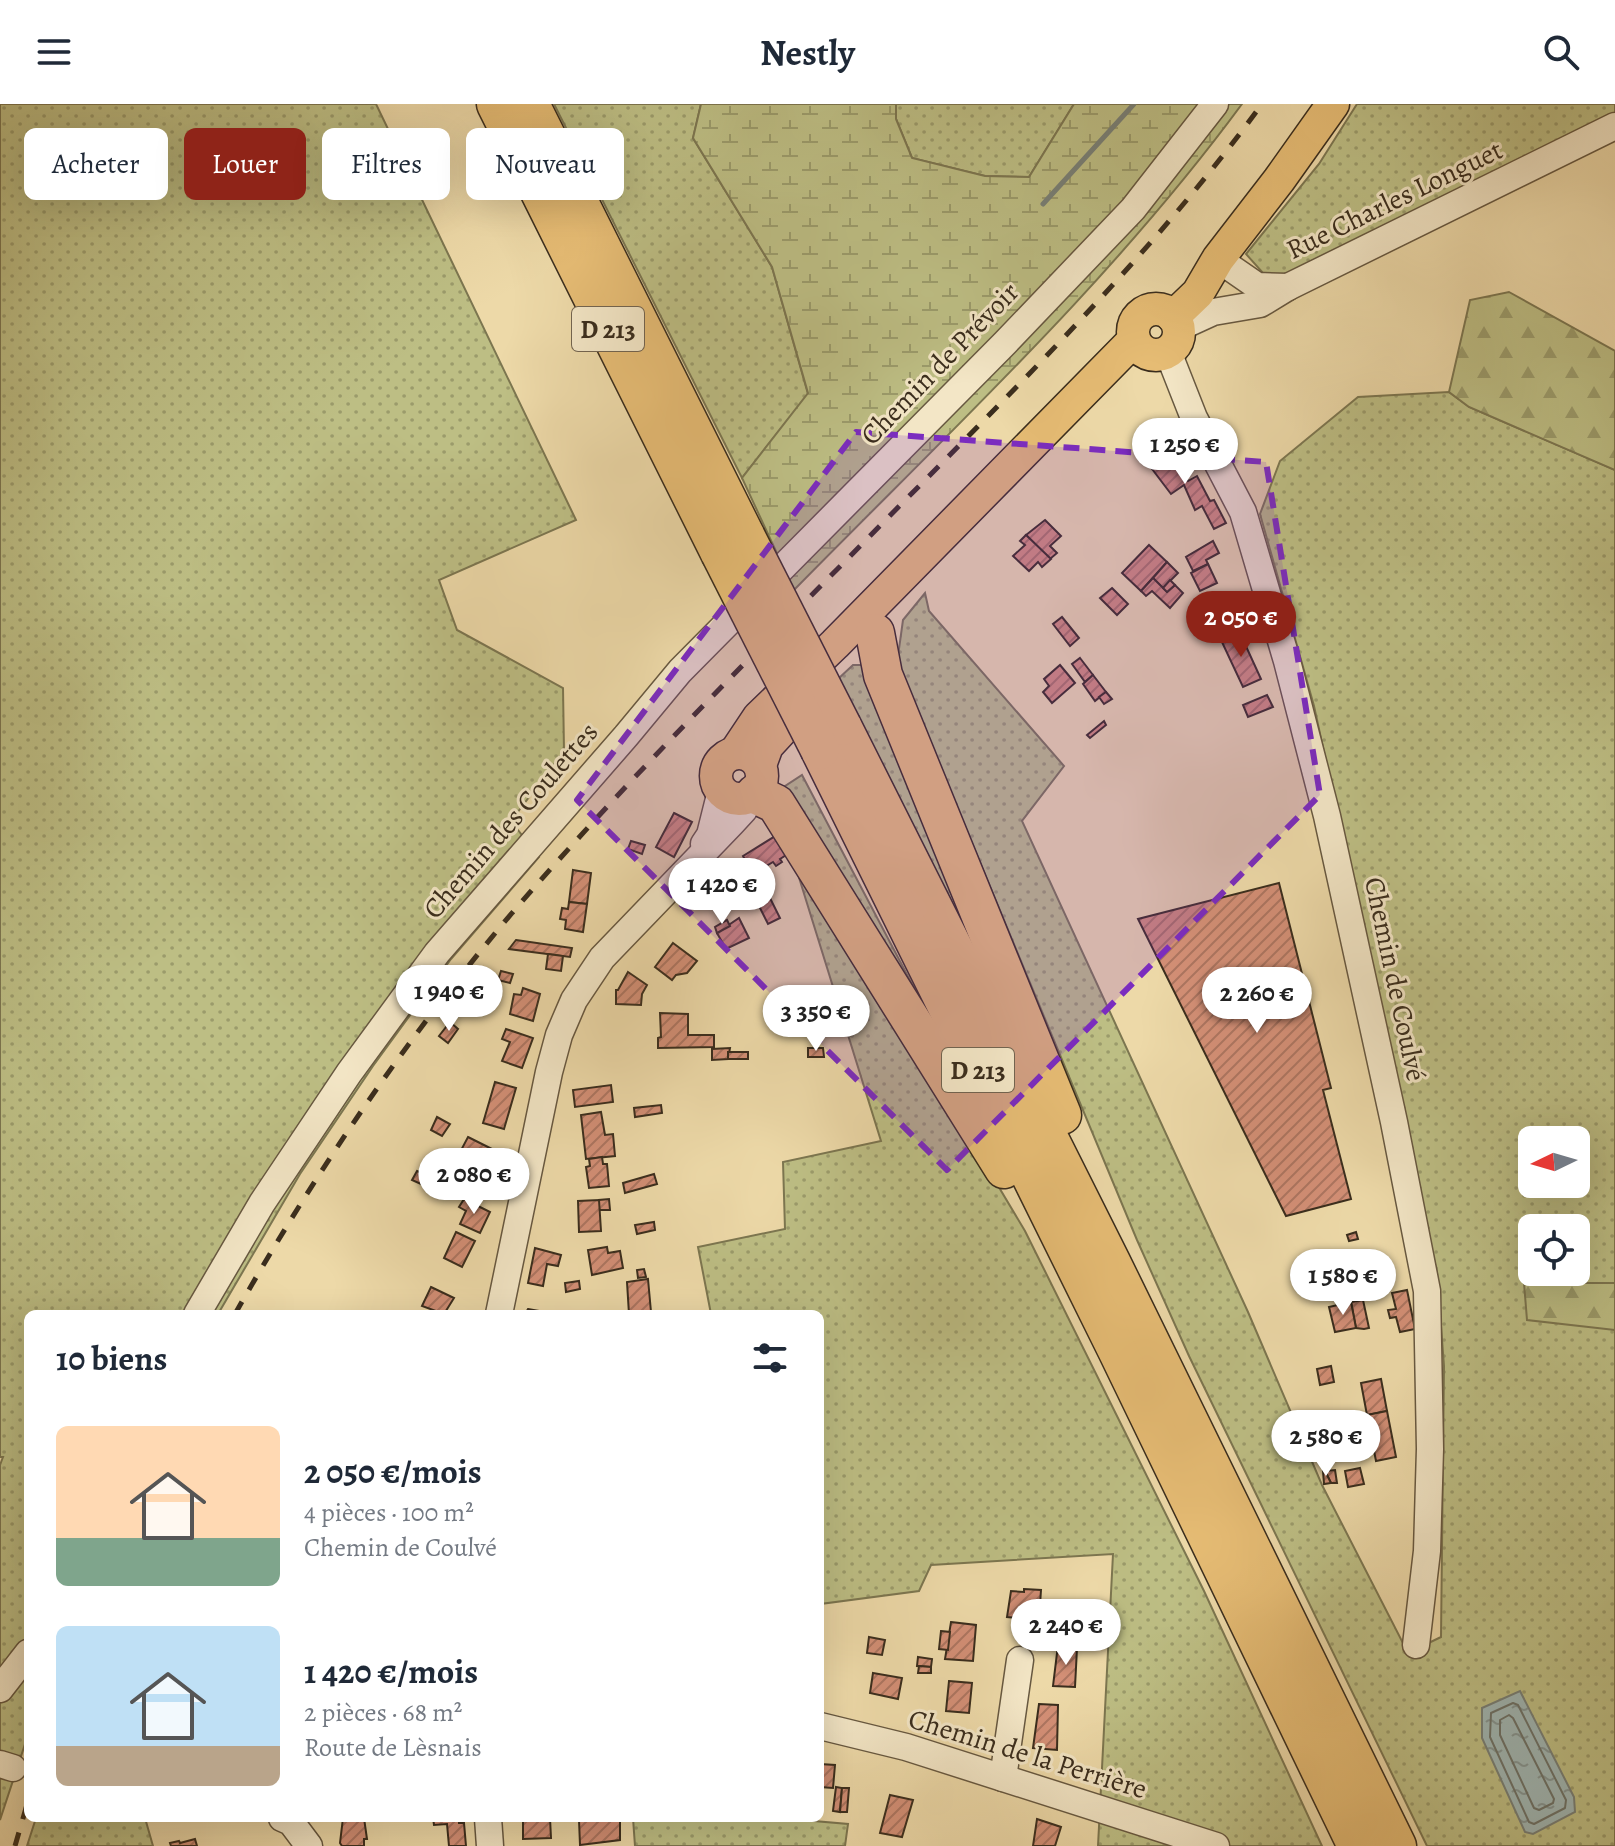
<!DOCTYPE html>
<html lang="fr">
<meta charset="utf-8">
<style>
:root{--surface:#fff;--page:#f2f2f3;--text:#1f2937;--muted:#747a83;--accent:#8f2418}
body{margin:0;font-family:Alegreya,serif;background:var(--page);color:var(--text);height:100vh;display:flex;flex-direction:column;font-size:30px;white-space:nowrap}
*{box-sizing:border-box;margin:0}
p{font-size:26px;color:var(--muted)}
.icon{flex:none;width:44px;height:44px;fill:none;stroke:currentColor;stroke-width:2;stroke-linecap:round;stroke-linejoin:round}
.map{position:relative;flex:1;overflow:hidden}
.drawer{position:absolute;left:24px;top:1206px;width:800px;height:512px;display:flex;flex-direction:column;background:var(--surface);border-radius:12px;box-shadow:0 8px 32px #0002}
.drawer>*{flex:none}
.top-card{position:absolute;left:24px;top:24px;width:800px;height:72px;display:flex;gap:16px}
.needle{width:52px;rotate:265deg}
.controls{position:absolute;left:1518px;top:1022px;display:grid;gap:16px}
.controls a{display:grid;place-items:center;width:72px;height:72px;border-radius:12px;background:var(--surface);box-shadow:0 8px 32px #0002;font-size:40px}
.price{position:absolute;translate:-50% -68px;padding:0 18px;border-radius:28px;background:#fff;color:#222;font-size:26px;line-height:52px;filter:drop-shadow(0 2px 4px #0008)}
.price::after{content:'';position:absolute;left:50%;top:48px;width:24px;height:18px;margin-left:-12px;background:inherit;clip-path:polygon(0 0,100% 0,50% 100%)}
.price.current{background:var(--accent);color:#fff}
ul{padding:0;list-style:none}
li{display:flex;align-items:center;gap:24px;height:200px;padding:0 32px}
li span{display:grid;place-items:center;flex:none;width:224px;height:160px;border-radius:12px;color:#555}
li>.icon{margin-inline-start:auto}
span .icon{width:96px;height:96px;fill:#fffc;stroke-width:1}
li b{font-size:34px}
h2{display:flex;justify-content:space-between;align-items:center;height:96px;padding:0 32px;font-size:34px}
.chip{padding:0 28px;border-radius:12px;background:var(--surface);box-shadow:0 8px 32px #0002;font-size:28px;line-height:72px}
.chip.current{background:var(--accent);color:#fff}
header{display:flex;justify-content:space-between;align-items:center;height:104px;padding:0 32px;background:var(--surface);font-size:36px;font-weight:600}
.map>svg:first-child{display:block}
.grass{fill:url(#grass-dots);stroke:#7c7650;stroke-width:2;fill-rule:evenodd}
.forest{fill:url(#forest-firs);stroke:#7c7650;stroke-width:2}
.wetland{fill:url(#wetland-marsh);stroke:#7c7650;stroke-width:2}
.water{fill:url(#water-ripples);stroke:#778078;stroke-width:2}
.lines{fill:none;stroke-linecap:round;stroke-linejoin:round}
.shore{stroke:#6c7269;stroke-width:2}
.stream{stroke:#778078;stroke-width:5}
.building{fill:url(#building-hatch);stroke:#3a2d1d;stroke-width:2}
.minor-casing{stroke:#675840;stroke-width:29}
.major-casing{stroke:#3a2d1d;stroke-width:35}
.highway-casing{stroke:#3a2d1d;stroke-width:41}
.minor{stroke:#f3e6c6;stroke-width:26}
.major{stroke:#e6bc74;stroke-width:32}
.highway{stroke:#e6bc74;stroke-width:38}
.rail{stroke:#3a2d1d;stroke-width:5;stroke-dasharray:14 14;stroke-linecap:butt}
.highway-bridge-casing{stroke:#3a2d1d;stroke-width:41;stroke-linecap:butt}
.highway-bridge{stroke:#e6bc74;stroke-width:38}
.marked{fill:#7b2cbf;fill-opacity:0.2;stroke:#7b2cbf;stroke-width:6;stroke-dasharray:16 10;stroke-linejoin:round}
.labels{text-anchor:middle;stroke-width:6;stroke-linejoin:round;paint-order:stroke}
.shield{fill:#f3e6c6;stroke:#726450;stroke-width:2}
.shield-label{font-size:26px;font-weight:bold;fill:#3a2d1d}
.street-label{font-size:28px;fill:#3a2d1d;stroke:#f3e6c6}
</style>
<header><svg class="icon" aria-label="menu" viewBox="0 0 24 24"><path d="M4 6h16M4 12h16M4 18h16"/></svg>Nestly<svg class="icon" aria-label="search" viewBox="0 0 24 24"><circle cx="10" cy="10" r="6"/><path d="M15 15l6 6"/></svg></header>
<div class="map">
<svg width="1615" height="1742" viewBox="0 0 1615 1742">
<defs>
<pattern id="grass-dots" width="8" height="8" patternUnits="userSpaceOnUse" patternTransform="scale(2)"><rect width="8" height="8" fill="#bdbe84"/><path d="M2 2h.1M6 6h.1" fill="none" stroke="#9b9b6b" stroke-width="1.8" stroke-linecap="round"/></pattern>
<pattern id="forest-firs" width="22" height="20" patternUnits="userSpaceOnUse" patternTransform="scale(2)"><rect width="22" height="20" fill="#bdbe84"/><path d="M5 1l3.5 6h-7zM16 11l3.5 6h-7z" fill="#9b9b6b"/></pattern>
<pattern id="wetland-marsh" width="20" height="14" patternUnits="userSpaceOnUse" patternTransform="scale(2)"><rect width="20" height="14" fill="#bdbe84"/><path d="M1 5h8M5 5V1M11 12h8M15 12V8" fill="none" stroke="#9b9b6b"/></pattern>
<pattern id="water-ripples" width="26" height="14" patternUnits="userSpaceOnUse" patternTransform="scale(2)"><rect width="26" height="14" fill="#9fb7b5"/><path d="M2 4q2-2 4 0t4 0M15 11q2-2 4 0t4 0" fill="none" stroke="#839593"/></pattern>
<pattern id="building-hatch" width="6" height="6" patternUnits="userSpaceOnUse" patternTransform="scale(2)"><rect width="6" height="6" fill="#d38f76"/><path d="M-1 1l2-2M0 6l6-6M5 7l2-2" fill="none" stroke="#ac7560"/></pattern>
</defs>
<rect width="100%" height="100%" fill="#edd9a8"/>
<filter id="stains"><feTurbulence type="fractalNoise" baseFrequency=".0025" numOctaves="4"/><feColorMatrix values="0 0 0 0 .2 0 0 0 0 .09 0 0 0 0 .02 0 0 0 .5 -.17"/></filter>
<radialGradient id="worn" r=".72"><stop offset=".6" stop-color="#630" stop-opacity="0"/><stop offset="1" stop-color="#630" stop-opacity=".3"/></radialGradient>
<g class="grass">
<path d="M0,0H376L576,416L439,476L457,526L563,584L564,647L511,717L539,753L451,855L373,962L300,1070L218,1210H28V1631L0,1716V1361L3,1353H0Z"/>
<path d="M554,0H701L693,34L772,163L808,290L742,374Z"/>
<path d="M896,0H1074L1029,73L985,72L912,54L896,15Z"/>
<path d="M1357,0H1615V11L1273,180L1246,150L1319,60Z"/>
<path d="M1449,288L1469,303L1615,366V1179H1524L1615,1226V1742H1427L1189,1252L1137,1136L897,559L903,516L925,489L929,507L1064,662L1022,717L1248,1208L1322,1381L1408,1549L1441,1533L1444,1262L1437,1169L1314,602L1260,410L1280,357L1358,293ZM1532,1036H1576V1080H1532ZM1532,1124H1576V1168H1532Z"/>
<path d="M853,561H868L1022,950L838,575Z"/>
<path d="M802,671L933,920L966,1028L1025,1127L1204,1487L1322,1742H1098L1113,1450L931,1461L919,1487L820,1500V1210H711L698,1143L785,1125L783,1058L881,1037L773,690Z"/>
<path d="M36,1714H145L153,1742H27Z"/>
<path d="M633,1714H779L848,1720L845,1742H635Z"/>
</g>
<g class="forest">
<path d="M1509,188L1615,247V366L1469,303L1449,288L1470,196Z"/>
<path d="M1524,1179H1615V1226L1527,1216Z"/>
</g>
<path class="wetland" d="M701,0H896V15L912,54L985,72L1029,73L1074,0H1242C1111,178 948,329 794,486L742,374L808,289L772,163L693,34Z"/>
<path class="water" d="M1520,1587L1574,1693L1575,1708L1533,1730L1525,1728L1482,1634V1604Z"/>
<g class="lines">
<g class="shore">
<path d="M1513,1599L1518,1601L1566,1696L1565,1704L1534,1720L1529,1718L1490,1633L1491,1609Z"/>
<path d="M1509,1611L1513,1614L1554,1695L1553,1699L1539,1706L1534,1704L1500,1631V1616Z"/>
</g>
<path class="stream" d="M1043,100L1134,0"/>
</g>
<g class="building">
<path d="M1163,344L1188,377L1197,372L1210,397L1214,396L1226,419L1214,425L1202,402L1195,406L1184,381L1171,390L1146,357Z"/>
<path d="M1045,416L1061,432L1050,442L1057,449L1050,455L1026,431Z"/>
<path d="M1026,431L1051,455L1042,463L1038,458L1029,467L1013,452L1025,441L1020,437Z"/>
<path d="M1213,437L1219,449L1206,456L1208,460L1193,467L1186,453Z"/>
<path d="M1149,441L1167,458L1141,487L1122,469Z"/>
<path d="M1167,458L1178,469L1163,484L1153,474Z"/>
<path d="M1208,460L1217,479L1200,487L1191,469Z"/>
<path d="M1153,474L1167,488L1175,481L1183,489L1170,504L1152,487L1146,492L1141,487Z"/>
<path d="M1170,476L1175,481L1167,488L1163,484Z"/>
<path d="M1112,484L1128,500L1117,511L1100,494Z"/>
<path d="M1241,507L1248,523L1224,535L1217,519Z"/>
<path d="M1062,513L1079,534L1070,542L1053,520Z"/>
<path d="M1239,527L1261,575L1243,583L1221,536Z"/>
<path d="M1080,554L1093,571L1085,578L1072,560Z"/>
<path d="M1060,561L1075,579L1052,599L1043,588L1049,582L1044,575Z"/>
<path d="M1093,571L1106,588L1095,597L1083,580Z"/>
<path d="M1106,588L1112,595L1104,600L1099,593Z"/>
<path d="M1267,591L1273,603L1248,613L1243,601Z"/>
<path d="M1104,617L1106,621L1090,634L1087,631Z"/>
<path d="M674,709L692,718L674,753L656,743Z"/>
<path d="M777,731L788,750L780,755L782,758L776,762L773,758L753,770L743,752Z"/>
<path d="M631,737L645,741L642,750L628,745Z"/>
<path d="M573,766L591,769L587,800L569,798Z"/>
<path d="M1279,779L1331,984L1323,986L1351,1095L1286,1112L1138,815Z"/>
<path d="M766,786L780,814L768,820L754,792Z"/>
<path d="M569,798L587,800L583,828L565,825L566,816L560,815L562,804L568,805Z"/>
<path d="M739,814L749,834L726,845L717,829Z"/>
<path d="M727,816L730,822L717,829L715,823Z"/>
<path d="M516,836L572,844L570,853L509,845Z"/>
<path d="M673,839L697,857L687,869L676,871L672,876L655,863Z"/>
<path d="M548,850L563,852L561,867L546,865Z"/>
<path d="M501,867L513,870L510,879L498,876Z"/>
<path d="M628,868L647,881L642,890L641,901L616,900V886H618Z"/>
<path d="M523,884L540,890L533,917L510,910L514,890L521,891Z"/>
<path d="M787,892H796V904H770V897H787Z"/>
<path d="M660,909L688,910V931H714V943L658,944V934L661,933Z"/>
<path d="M450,918L458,925L448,939L439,932Z"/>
<path d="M506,925L533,934L522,964L502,957L510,938L502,935Z"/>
<path d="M730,944L728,955L712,956V945Z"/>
<path d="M808,944H823L824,953H808Z"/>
<rect x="728" y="948" width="20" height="7"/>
<path d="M495,978L516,984L504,1025L483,1019Z"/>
<path d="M611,981L613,998L575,1003L573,986Z"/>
<path d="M661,1001L662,1009L635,1013L634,1004Z"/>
<path d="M601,1008L605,1031L613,1030L615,1052L586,1055L581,1011Z"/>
<path d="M437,1013L450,1020L442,1032L431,1026Z"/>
<path d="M468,1033L494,1046L485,1065L458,1052Z"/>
<path d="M602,1053L603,1060H607L609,1082L589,1084L586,1063L590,1062L589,1055Z"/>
<path d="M466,1056L485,1065L481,1072L463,1063Z"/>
<path d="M417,1067L436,1076L432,1085L412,1076Z"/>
<path d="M654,1070L657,1080L625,1089L623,1079Z"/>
<path d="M464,1095L490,1108L480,1129L460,1120L466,1107L459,1103Z"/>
<path d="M609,1095L610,1106H599V1096Z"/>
<path d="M599,1096L601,1127L579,1128L578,1097Z"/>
<path d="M654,1118L655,1126L637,1130L635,1121Z"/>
<path d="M456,1128L475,1137L462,1163L444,1154Z"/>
<path d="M1356,1128L1358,1135L1349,1137L1347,1131Z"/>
<path d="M607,1143L608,1149L620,1147L623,1164L592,1171L588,1146Z"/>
<path d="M535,1144L561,1151L558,1162L547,1160L543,1182L528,1179Z"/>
<path d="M644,1165L646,1173L638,1174L637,1166Z"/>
<path d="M648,1175L651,1208L629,1210L627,1178Z"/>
<path d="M579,1177L580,1185L566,1188L565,1179Z"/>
<path d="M431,1183L454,1194L444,1210L422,1202Z"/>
<path d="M1407,1186L1415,1225L1400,1228L1396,1213L1390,1214L1388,1206L1396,1205L1392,1189Z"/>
<path d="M1363,1196L1369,1224L1364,1225L1356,1224L1351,1198Z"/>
<path d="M1351,1198L1356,1224L1335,1228L1329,1203Z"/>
<path d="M528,1205L551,1209V1210H525Z"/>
<path d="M1331,1262L1334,1278L1320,1281L1317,1265Z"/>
<path d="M1381,1275L1387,1307L1367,1311L1361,1279Z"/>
<path d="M1387,1307L1396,1353L1376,1357L1367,1311Z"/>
<path d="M1360,1364L1364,1380L1348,1383L1345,1367Z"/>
<path d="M1335,1366L1337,1379H1331L1325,1367Z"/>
<path d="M1323,1367H1325L1331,1379L1324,1380Z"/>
<path d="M1024,1485L1041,1486L1039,1516L1007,1513L1011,1487L1024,1488Z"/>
<path d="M951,1518L976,1521L973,1557L945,1555Z"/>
<path d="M941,1527L950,1528L948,1546L939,1545Z"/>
<path d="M869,1533L885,1536L882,1551L867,1549Z"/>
<path d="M1058,1541L1077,1544L1075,1583L1053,1582Z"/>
<path d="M918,1553L932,1555L931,1563L917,1562Z"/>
<path d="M919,1562L931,1563V1569H918Z"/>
<path d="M873,1569L902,1574L898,1595L870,1589Z"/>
<path d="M949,1577L972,1579L969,1609L946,1607Z"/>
<path d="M1039,1600L1058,1601L1057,1646L1033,1644Z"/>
<path d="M820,1660L835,1661L833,1684L820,1683Z"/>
<path d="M836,1683L842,1684L840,1708L833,1707Z"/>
<path d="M842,1684H849L847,1708H840Z"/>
<path d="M890,1691L913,1696L902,1733L880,1729Z"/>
<path d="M343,1714H364L367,1735H364V1742H342L340,1739Z"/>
<path d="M433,1714H459V1719H464L466,1742H449L447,1720L434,1721Z"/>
<path d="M523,1714H550L551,1734L523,1735Z"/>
<path d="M620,1714V1736L580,1741L579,1716Z"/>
<path d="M1037,1715L1061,1723L1055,1742H1033Z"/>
<path d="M195,1735L197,1742H171L170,1739L179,1737L180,1739Z"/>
</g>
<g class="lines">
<defs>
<g id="minor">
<path d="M1218,155L1257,182L1288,183"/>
<path d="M1178,224L1213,208L1260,200L1288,183L1615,22"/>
<path d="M1168,248L1194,314L1243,408L1287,557L1327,712L1394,1018L1427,1187L1430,1345L1427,1447L1416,1541"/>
<path d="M704,740L710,731L721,687"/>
<path d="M197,1210L262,1099L349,969L437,849L626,632L680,567L1005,239L1133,105L1215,0"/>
<path d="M499,1210L549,968L559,931L574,896L602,854L732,719L744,706L748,694"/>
<path d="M0,1585L28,1549"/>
<path d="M820,1622L906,1643L1216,1742"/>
<path d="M0,1660L13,1664"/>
<path d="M1003,1674L1020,1556"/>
<path d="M282,1714L291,1718L309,1742"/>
<path d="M488,1714L490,1742"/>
</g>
<g id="major">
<circle cx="1156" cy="228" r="23"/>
<path d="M1173,213L1198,189L1218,155L1279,76L1333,0"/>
<circle cx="739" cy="672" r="23"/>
<path d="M735,649L759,613L835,540L1134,236"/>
<path d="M760,661L767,642L815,590"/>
</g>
<g id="highway">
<path d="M496,0L720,449"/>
<path d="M530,0L746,433"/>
<path d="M875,529L883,571L1062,1011"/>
<path d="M842,622L1111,1158L1397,1742"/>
<path d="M820,646L1118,1248L1357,1742"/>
<path d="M755,690L776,700L1004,1065"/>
</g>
</defs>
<use href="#minor" class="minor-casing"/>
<use href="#major" class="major-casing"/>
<use href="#highway" class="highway-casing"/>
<use href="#minor" class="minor"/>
<use href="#major" class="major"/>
<use href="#highway" class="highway"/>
<g class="rail">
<path d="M235,1210C315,1069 407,933 512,809C623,680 745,559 864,438C1002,297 1145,160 1262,0"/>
<path d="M15,1742L28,1697"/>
</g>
<defs>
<g id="highway-bridge">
<path d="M746,433L842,622"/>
<path d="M720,449L820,646"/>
</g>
</defs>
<use href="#highway-bridge" class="highway-bridge-casing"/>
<use href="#highway-bridge" class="highway-bridge"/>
</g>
<path class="marked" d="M856,328L1266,358L1320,691L947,1066L577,696Z"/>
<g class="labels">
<g class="shield">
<rect x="572" y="203" width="72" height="44" rx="6"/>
<rect x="942" y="944" width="72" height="44" rx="6"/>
</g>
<g class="shield-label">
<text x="608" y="234">D 213</text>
<text x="978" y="975">D 213</text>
</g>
<g class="street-label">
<text transform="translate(1394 95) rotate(-26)" y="10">Rue Charles Longuet</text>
<text transform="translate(939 259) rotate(-46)" y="10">Chemin de Prévoir</text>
<text transform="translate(510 716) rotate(-49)" y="10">Chemin des Coulettes</text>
<text transform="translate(1396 875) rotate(78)" y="10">Chemin de Coulvé</text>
<text transform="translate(1028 1649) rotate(17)" y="10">Chemin de la Perrière</text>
</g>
</g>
<rect width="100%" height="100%" filter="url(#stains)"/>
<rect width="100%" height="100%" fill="url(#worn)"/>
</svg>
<div class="controls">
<a><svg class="needle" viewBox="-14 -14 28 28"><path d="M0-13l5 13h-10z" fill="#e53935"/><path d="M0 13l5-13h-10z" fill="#747a83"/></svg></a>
<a><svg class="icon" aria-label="locate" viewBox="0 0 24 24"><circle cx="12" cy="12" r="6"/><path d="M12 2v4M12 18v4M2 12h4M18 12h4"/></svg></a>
</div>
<b class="price" style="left:1185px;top:382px">1 250 €</b>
<b class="price current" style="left:1241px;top:555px">2 050 €</b>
<b class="price" style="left:722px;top:822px">1 420 €</b>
<b class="price" style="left:449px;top:929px">1 940 €</b>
<b class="price" style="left:1257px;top:931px">2 260 €</b>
<b class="price" style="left:816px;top:949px">3 350 €</b>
<b class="price" style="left:474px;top:1112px">2 080 €</b>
<b class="price" style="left:1343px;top:1213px">1 580 €</b>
<b class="price" style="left:1326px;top:1374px">2 580 €</b>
<b class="price" style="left:1066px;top:1563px">2 240 €</b>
<div class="top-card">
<a class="chip">Acheter</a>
<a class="chip current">Louer</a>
<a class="chip">Filtres</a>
<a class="chip">Nouveau</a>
</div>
<section class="drawer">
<h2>10 biens<svg class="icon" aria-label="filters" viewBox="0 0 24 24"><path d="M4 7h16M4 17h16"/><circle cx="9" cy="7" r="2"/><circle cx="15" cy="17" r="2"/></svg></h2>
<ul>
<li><span style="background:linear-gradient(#ffd9b3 70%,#7fa58c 0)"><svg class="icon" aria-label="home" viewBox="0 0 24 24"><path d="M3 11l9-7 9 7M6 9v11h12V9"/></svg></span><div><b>2 050 €/mois</b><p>4 pièces · 100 m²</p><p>Chemin de Coulvé</p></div></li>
<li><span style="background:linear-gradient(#bfe0f5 75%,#b9a48a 0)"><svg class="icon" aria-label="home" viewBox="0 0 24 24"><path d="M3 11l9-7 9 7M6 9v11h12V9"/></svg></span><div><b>1 420 €/mois</b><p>2 pièces · 68 m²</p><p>Route de Lèsnais</p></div></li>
</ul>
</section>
</div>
